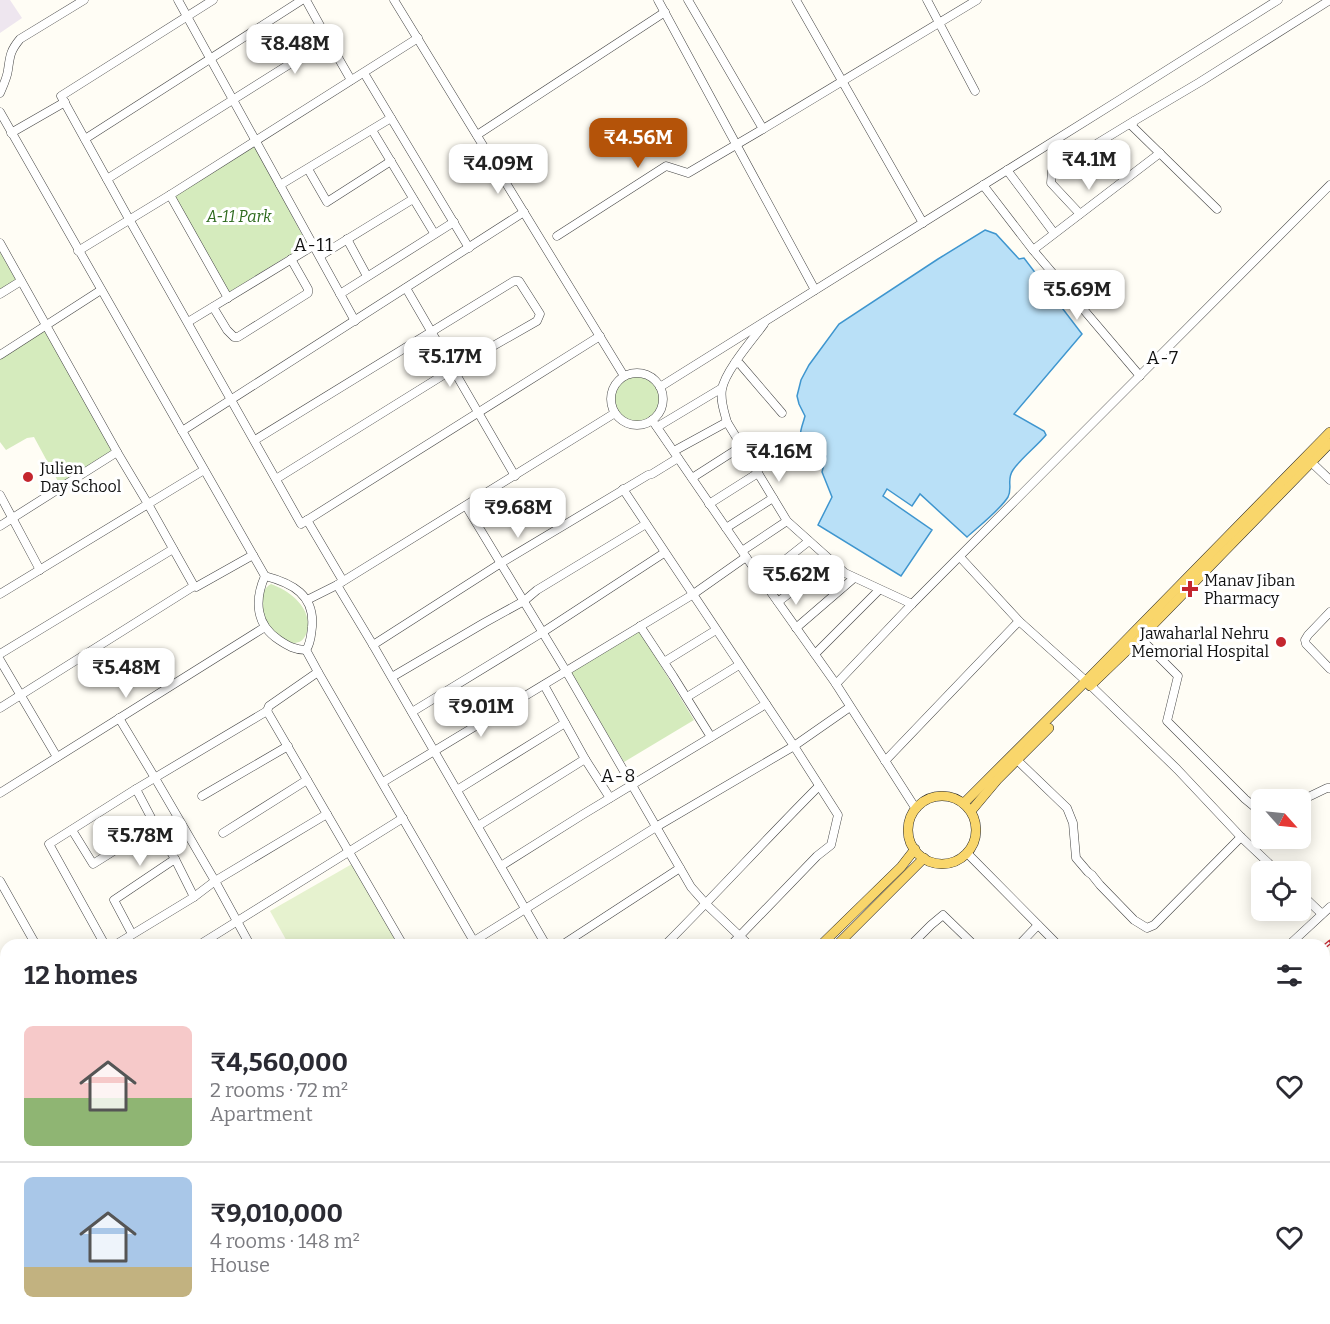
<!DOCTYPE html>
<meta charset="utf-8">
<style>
:root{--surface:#fff;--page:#f7f7f7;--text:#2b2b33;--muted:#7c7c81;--line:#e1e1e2;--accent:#b45309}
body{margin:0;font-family:Bitter,serif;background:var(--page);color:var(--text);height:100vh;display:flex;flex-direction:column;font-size:22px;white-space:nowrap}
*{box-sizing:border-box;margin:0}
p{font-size:20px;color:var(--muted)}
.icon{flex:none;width:33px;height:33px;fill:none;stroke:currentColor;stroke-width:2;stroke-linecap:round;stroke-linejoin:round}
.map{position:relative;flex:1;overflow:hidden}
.drawer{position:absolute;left:0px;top:939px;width:1330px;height:386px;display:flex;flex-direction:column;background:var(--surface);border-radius:18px 18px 0 0;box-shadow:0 3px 15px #0003}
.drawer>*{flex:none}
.needle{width:39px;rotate:117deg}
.buttons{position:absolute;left:1251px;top:789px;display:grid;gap:12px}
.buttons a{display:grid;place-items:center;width:60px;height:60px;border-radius:9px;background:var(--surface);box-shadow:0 3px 15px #0003;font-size:30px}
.price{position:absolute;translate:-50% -51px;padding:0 14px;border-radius:12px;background:#fff;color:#222;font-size:20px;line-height:39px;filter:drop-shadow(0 2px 3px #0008)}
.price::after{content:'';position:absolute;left:50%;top:36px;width:18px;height:14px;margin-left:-9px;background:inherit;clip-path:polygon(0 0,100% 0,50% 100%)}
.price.selected{background:var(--accent);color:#fff}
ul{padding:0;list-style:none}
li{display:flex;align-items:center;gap:18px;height:150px;padding:0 24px}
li+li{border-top:2px solid var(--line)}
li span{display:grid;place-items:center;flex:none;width:168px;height:120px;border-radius:9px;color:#555}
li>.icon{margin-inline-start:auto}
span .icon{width:72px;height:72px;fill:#fffc;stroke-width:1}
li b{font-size:26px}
h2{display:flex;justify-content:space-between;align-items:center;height:72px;padding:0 24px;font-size:26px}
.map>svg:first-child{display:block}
.industrial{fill:#eee6ef}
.green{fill:#d5ebbd}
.pitch{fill:#e6f2cf}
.water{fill:#b9e0f7;stroke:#3f96cf;stroke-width:1.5}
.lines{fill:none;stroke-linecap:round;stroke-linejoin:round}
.minor-casing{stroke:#444;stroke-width:9}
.major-casing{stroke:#222;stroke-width:10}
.minor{stroke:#fff;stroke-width:8}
.major{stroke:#f9d66b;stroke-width:9}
.rail-casing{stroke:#c4262e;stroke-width:4.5}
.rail{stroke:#fff;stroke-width:2;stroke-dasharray:7;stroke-linecap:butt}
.poi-dot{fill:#c4262e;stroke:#fff;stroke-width:2}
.labels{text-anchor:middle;stroke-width:6;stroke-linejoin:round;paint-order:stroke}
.park-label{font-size:16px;font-style:italic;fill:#2f6b1f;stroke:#fff}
.poi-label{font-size:16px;fill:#111;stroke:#fff;text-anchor:start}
.neighbourhood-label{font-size:18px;letter-spacing:1.5px;fill:#111;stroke:#fff}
</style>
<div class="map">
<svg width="1330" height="1324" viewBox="0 0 1330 1324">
<rect width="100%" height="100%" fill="#fffdf5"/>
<path class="industrial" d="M0,0H10L22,18L0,33Z"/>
<g class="green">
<path d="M255,146L307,244L228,293L173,197Z"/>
<path d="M0,252L16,280L0,289Z"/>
<path d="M46,329L113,451L60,485L34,437L27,438L6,450L0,442V359Z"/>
<circle cx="637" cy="399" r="23"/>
<path d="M271,584C290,591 313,608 307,632C305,636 304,640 299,642C274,651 246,598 271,584Z"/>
<path d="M639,630L694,720L624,762L571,672Z"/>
<path d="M289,1318H468L471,1324H285Z"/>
</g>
<path class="pitch" d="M352,864L398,945H289L270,911Z"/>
<path class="water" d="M985,230L996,234L1019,259L1024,258L1082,334L1014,414L1044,431L1046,435C1036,447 1022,457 1013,470C1006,480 1013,487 1008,497C1000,510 978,527 967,537L920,494L912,506L887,489L883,496L932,530L901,576L818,525L832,497L822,472L826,456C820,450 815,452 808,447C795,438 802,428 805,416L799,404L797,396L801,380L809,365L839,324L938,259Z"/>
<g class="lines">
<defs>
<g id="minor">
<path d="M178,0L355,321"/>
<path d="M213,0L61,96L129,219L301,524L600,336"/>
<path d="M306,0L328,40"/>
<path d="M394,0L624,376"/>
<path d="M658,0L815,290"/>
<path d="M796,0L923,223"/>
<path d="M927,0L975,91"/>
<path d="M364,73L469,248"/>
<path d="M0,93C3,86 7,78 8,70C10,56 10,51 20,39L84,0"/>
<path d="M0,112L265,576C292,583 315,595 312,627C311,635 311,643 306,650"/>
<path d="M763,129L977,0"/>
<path d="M372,130L434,233"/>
<path d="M11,133L65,102"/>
<path d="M477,135L665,12"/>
<path d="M85,139L302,0"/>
<path d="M308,169L327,202L391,161"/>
<path d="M1007,170L1054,233"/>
<path d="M107,179L328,40L351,80"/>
<path d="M280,185L391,118"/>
<path d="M983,185L1033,250L1140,376"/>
<path d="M170,195L228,298"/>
<path d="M1217,209L1132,126L1134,121L1200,82L1330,0"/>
<path d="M1080,214L1051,183L1052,171L1134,121"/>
<path d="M557,236L666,166L688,173L763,129L688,0"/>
<path d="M347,239L367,276"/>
<path d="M0,243L117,452"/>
<path d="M1033,250L1160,153"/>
<path d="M78,251L170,195L418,38"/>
<path d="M320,256L413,199"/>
<path d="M406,288L515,476"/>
<path d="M0,294L21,281"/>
<path d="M340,294L454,222"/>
<path d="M213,307L227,330L234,337H238L308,293V289L291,259"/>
<path d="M188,322L313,246"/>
<path d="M764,324C753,339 725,371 722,389C720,400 724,411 727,422L787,521L845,573L912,604"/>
<path d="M0,355L101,290"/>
<path d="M735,363L740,364L782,413"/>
<circle cx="637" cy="399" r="26"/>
<path d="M660,387L1121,99L1278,0"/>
<path d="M652,420L746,557L836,684L916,809"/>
<path d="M657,427L722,388"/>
<path d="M182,431L524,212"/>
<path d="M255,440L514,281H519L540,314L537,321L453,369L276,479"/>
<path d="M674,451L727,422"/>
<path d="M1311,462L1330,480"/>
<path d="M692,478L742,446"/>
<path d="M623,489L794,746L838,815L831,845L817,856L731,945"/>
<path d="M0,495L40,570"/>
<path d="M709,504L758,473"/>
<path d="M466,506L566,671L691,887L706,904L749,945"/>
<path d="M307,520L343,581"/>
<path d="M0,526L117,452L148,504L204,470"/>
<path d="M726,528L773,498"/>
<path d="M742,551L787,521"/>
<path d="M265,576C254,601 256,625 279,640C288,646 295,650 306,650"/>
<path d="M761,579L809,541"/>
<path d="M337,585L373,645L546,945"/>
<path d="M0,594L148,504L194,586"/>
<path d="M307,600L337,585L615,413"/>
<path d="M778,602L830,561"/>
<path d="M1330,612L1308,635L1305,640L1306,644L1330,669"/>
<path d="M1019,621L1086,681L1177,769L1241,837L1278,872"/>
<path d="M640,626L673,676L711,737"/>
<path d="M796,628L854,578"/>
<path d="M1140,638L1178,676L1167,721L1245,799L1262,813"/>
<path d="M373,645L501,563L648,475L652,474L678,458"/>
<path d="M306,650L318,672L476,945"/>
<path d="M0,654L173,549"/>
<path d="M815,654L879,590"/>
<path d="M0,660L57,757"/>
<path d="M664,662L716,630"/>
<path d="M392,677L484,623L524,601L537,590L646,524"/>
<path d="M836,684L912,604L1330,185"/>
<path d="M544,685L585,759L610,798"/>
<path d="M687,697L739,665"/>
<path d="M0,708L194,586L196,587L253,555"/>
<path d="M267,711L269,706L318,672"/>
<path d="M412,712L543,632L664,553"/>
<path d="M119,718L155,778L215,881L250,945"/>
<path d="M1017,760L1067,808L1073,823L1076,858L1088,872L1092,875L1100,885L1134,920L1147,928L1154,925L1241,837"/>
<path d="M885,761L1019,621L960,557"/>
<path d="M383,782L692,595L746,557"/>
<path d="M457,790L565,723"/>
<path d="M0,793L265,627"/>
<path d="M202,796L288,746"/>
<path d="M1300,801L1327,788H1330"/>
<path d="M155,825L175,859"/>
<path d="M478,826L585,759"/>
<path d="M72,830L93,864L155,825L136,789"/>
<path d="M223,833L307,780"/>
<path d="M967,853L1058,945"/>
<path d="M501,866L582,815L766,704"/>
<path d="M0,881L36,945"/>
<path d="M1300,893L1322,914"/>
<path d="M132,934L114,900L175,859L194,897"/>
<path d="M474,941L656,827L794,746L850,707"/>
<path d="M105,945L49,844L136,789L267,711L403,945"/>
<path d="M115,945L194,897L215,881L327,814"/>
<path d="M199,945L403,818"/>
<path d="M562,945L680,868"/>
<path d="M665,945C717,893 767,838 819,786"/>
<path d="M911,945L931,925L943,915L974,945"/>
<path d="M1019,945L1038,925"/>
<path d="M1289,945L1330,907"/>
<path d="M1325,982L1330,976"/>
<path d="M0,1029L6,1021"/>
<path d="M1324,1259L1330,1263"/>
<path d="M0,1273L6,1288"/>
<path d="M0,1295L6,1292"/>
<path d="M24,1318L27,1324"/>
<path d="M222,1318L226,1324"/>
<path d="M250,1318L253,1324"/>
<path d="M489,1318L491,1324"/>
<path d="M537,1318L538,1324"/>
<path d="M647,1318L651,1324"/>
<path d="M264,1324L267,1318"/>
<path d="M545,1324L550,1318"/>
<path d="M614,1324L620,1318"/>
<path d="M688,1324L694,1318"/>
<path d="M902,1324L908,1318"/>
<path d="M962,1324L963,1323"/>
</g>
<g id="major">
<path d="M1090,686L1140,638L1330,443"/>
<circle cx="942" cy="830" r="34"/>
<path d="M964,803L1086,681L1330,432"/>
<path d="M971,811L997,780L1049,728"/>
<path d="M821,945L901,867L915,849"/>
<path d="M837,945L924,858"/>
<path d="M727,1318L732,1324"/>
</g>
</defs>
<use href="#minor" class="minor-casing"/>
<use href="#major" class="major-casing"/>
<use href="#minor" class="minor"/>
<use href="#major" class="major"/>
<defs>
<g id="rail">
<path d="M1324,947L1330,942"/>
<path d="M0,1156L6,1167"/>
<path d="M0,1214L6,1229"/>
<path d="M48,1318L51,1324"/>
<path d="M62,1318L65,1324"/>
<path d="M93,1318L96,1324"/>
<path d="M124,1318L129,1324"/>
<path d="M927,1324L933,1318"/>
</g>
</defs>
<use href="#rail" class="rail-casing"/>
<use href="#rail" class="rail"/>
</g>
<g class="poi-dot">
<circle cx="28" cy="477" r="6"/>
<path d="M1187 580h6v6h6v6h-6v6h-6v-6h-6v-6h6z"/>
<circle cx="1281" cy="642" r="6"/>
</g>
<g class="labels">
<g class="park-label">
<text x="239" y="222">A-11 Park</text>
</g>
<g class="poi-label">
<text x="40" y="474">Julien<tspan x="40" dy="18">Day School</tspan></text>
<text x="1204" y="586">Manav Jiban<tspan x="1204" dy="18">Pharmacy</tspan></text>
<text x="1269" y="639" text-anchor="end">Jawaharlal Nehru<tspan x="1269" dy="18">Memorial Hospital</tspan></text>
</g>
<g class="neighbourhood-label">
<text x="314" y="251">A-11</text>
<text x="1163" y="364">A-7</text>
<text x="619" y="782">A-8</text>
</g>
</g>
</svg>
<div class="buttons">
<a><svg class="needle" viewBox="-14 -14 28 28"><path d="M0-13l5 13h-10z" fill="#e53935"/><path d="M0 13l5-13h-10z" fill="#7c7c81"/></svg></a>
<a><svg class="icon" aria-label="locate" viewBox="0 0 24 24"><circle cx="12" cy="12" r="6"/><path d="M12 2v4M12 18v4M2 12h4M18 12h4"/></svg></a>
</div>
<b class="price" style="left:295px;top:75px">₹8.48M</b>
<b class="price selected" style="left:638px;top:169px">₹4.56M</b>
<b class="price" style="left:1089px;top:191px">₹4.1M</b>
<b class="price" style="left:498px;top:195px">₹4.09M</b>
<b class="price" style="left:1077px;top:321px">₹5.69M</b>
<b class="price" style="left:450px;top:388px">₹5.17M</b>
<b class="price" style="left:779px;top:483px">₹4.16M</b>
<b class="price" style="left:518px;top:539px">₹9.68M</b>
<b class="price" style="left:796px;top:606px">₹5.62M</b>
<b class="price" style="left:126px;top:699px">₹5.48M</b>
<b class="price" style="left:481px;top:738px">₹9.01M</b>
<b class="price" style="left:140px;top:867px">₹5.78M</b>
<section class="drawer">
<h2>12 homes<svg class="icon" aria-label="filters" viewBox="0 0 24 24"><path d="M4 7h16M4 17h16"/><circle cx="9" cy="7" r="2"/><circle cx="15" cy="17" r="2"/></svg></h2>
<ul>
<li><span style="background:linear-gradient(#f6c9c9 60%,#8fb573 0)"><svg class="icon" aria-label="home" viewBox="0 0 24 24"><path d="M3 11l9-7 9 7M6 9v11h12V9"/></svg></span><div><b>₹4,560,000</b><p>2 rooms · 72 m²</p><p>Apartment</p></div><svg class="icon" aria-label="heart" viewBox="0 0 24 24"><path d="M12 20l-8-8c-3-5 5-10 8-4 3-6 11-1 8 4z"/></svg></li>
<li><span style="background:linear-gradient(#a9c7e8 75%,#c2b280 0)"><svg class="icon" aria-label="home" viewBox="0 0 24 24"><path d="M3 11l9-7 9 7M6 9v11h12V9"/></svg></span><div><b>₹9,010,000</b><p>4 rooms · 148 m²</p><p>House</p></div><svg class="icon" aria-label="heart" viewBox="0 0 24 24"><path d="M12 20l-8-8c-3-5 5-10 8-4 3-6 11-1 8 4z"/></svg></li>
</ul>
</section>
</div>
